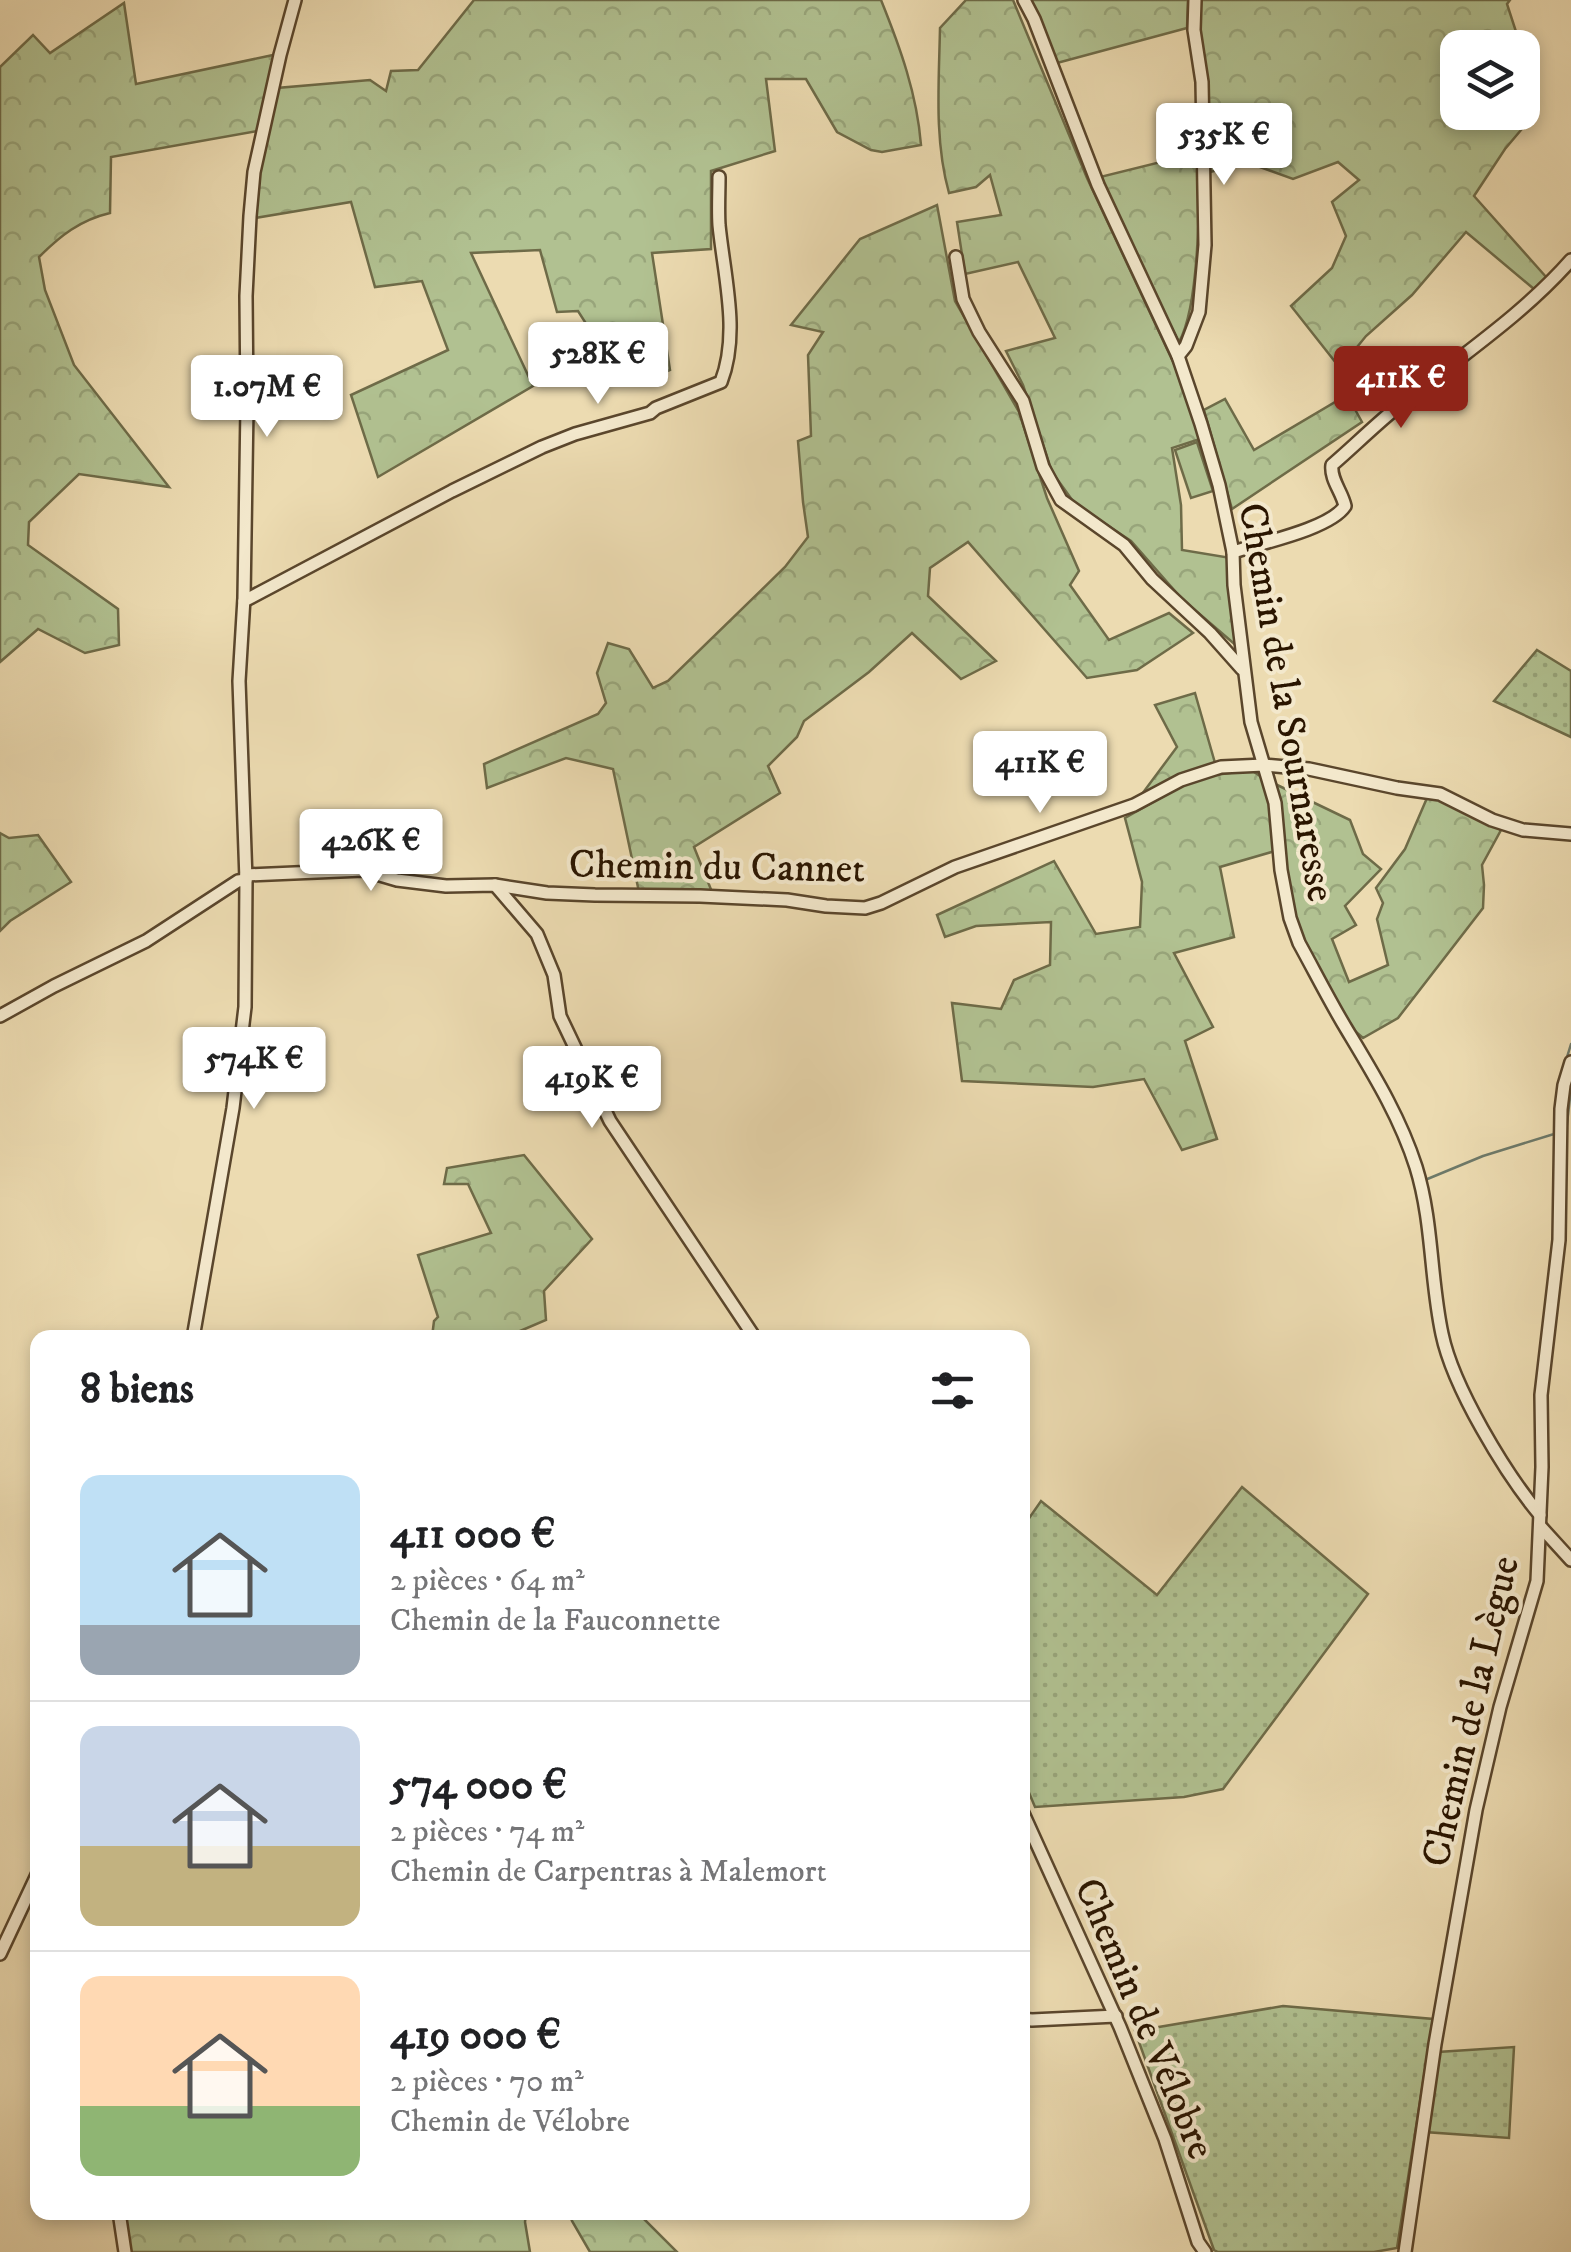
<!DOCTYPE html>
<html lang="fr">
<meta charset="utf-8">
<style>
:root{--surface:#fff;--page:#f2f2f2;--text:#202124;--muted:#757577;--line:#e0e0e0;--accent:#8f2418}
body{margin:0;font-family:"IM FELL DW Pica",serif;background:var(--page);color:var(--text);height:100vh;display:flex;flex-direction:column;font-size:38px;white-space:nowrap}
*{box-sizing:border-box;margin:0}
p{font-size:32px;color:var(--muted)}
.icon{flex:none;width:55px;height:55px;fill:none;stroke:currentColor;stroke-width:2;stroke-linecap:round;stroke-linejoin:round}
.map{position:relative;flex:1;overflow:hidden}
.drawer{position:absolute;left:30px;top:1330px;width:1000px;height:890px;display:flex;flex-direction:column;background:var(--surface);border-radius:20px;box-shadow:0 5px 15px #0003}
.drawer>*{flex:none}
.tools{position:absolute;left:1440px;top:30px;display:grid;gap:20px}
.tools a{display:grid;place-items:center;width:100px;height:100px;border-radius:20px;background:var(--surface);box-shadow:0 5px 15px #0003;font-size:50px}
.price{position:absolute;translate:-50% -85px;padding:0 22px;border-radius:10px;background:#fff;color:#222;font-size:32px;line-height:65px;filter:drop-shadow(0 2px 5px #0008)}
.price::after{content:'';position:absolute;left:50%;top:60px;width:30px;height:22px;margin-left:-15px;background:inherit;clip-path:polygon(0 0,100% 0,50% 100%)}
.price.current{background:var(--accent);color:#fff}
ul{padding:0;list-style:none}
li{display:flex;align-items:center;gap:30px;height:250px;padding:0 50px}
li+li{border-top:2px solid var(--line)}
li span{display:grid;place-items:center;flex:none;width:280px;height:200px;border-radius:20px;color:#555}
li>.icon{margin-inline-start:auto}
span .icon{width:120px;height:120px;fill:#fffc;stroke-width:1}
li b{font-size:42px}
h2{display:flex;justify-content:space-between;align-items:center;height:120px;padding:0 50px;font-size:42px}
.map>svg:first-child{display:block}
.grass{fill:url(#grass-dots);stroke:#6e6b48;stroke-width:2.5}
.forest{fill:url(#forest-crowns);stroke:#6e6b48;stroke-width:2.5}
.pitch{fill:#b1c191;stroke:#6e6b48;stroke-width:2.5}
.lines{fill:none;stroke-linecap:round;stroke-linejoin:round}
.stream{stroke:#6d7969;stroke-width:2.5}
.minor-casing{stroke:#5a462c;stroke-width:16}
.minor{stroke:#f3e8cc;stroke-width:11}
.labels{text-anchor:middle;stroke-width:8;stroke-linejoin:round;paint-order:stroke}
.street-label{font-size:40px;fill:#2a1500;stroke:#f3e8cc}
</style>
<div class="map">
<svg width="1571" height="2252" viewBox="0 0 1571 2252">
<defs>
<pattern id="grass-dots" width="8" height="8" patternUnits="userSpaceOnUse" patternTransform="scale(2.5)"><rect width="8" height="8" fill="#b1c191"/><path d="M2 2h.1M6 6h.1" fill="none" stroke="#98a57b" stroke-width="1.8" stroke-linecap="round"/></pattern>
<pattern id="forest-crowns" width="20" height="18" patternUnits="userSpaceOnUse" patternTransform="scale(2.5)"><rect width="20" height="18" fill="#b1c191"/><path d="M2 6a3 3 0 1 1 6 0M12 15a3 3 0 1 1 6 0" fill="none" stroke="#98a57b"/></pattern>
</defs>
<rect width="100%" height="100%" fill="#ecdbb1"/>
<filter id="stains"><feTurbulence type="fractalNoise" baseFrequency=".002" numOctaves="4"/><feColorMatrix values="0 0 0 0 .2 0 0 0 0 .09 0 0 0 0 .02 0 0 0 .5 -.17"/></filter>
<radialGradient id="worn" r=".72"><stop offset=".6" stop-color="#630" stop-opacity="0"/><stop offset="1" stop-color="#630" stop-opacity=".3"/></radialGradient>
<g class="grass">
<path d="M1537,650L1571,671V737L1494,701Z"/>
<path d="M1242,1487L1368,1594L1223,1789L1184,1797L1035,1807L1022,1776L1023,1527L1041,1501L1157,1595Z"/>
<path d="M1283,2006L1433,2019L1397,2248L1374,2252H1218L1214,2250L1135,2031Z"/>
<path d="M1514,2047L1509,2138L1425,2132L1438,2052Z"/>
</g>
<g class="forest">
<path d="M474,0H881C900,47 917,94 921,145L882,152L871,150L837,132L806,79H766L775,151L711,171V249L652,253L670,370L642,382L624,353L601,347L578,311L557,312L540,250L471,253L533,386L378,477L351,395L448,350L422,281L375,287L351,202L255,218L260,160L277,88L370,80L386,91L391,71L418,70Z"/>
<path d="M966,0H1013L1087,178L1175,366L1200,439L1172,448L1181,505L1182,550L1231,558L1238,647L1182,599L1131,541L1075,504L1052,472L1023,385L1006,351L1055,338L1018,262L965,274L957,222L1001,215L990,175L976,187L949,193C934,140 939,82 940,28Z"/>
<path d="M1030,0H1188L1187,28L1057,63Z"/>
<path d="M1201,0H1510L1507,4L1521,47L1458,48V112L1521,113L1527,123L1505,149L1474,196L1547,278L1534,289L1466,232L1412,295L1366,336L1340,368L1291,306L1332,268L1346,236L1332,202L1359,180L1338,162L1293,179L1249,163L1210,172L1200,28Z"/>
<path d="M124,3L136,84L278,54L258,131L111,157L110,213C80,220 60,236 39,257L45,290L74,365L169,487L79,474L29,522L28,545L118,609L119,645L85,653L38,629L0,662V67L33,35L50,53Z"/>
<path d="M1197,153C1201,195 1199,307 1179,342L1158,302L1100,177Z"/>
<path d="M937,205L955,301L1019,412L1047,498L1079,571L1070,585L1109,640L1169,613L1193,633L1137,670L1087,678L968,542L930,568L928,596L996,661L961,679L912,633L869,672L804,721L797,737L768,766L780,793L694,847L712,892H639L613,769L566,758L487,788L484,764L598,714L606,703L597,673L608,643L629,649L653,688L668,681L785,567L808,537L803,502L798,441L811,436L808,355L823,332L791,325L860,239Z"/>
<path d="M1347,395L1362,422L1232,509L1204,410L1225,399L1254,450Z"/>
<path d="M1195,693L1215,763L1142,794L1177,747L1155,705Z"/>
<path d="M1251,770L1266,780L1276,827L1275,851L1220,867L1234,937L1174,953L1213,1027L1185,1041L1217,1139L1182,1150L1144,1079L1093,1087L962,1081L952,1003L1001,1009L1014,980L1050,965L1051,922L976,926L945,937L937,915L1054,861L1096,934L1140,927L1142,882L1125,818L1183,785L1215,775Z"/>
<path d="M1273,783L1350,820L1363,854L1381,869L1345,906L1356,925L1332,939L1349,982L1388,965L1377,919L1383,903L1376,888L1405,849L1427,798H1438L1501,830L1482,865L1484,885L1483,908L1398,1018L1363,1038L1348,1025L1303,943L1287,886Z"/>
<path d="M0,833L9,838L38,835L71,882L10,921L0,931Z"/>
<path d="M524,1155L592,1239L544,1291L546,1320L513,1334L512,1337H432L434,1321L438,1317L418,1255L491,1233L468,1184H444L447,1168Z"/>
<path d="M123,2213H526L525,2222L530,2252H131Z"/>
<path d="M569,2213H638L677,2252H590L572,2221Z"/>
</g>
<path class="pitch" d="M1197,442L1213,491L1191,498L1175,450Z"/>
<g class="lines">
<g class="stream">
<path d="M1563,1070L1571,1044"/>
<path d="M1566,1132L1571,1089"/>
<path d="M1425,1180L1483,1156L1554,1134L1557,1093"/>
</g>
<defs>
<g id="minor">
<path d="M1024,0L1034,19L1098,185L1178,356L1201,424L1219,485L1233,552L1234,585L1251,722L1275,803L1281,870L1290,918L1299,943C1315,972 1330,1002 1347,1030C1374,1075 1400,1117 1416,1167C1433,1222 1430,1278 1442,1334C1453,1387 1505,1473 1540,1515"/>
<path d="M956,257L963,299L979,332L1023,401L1043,467L1061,500L1124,545L1152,579L1210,633L1242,669"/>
<path d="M1178,356L1186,346L1199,312L1205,245L1202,82L1194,30L1195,0"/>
<path d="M1233,552C1261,543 1330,529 1345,506C1342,492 1330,479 1332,465C1353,447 1373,427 1395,409C1454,360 1520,318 1571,260"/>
<path d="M244,601L452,491L542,447L575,434L650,413L656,408L721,382C740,333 724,276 719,225C718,209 719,193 719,177"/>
<path d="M246,875L363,870L397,880L446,886L495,885L547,893L595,895L700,896L787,900L826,906L865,908L881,903L955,867L1134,805L1181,780L1221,767L1264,765L1309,769L1397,788L1440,794L1492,820L1523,830L1571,834"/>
<path d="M495,885L537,934L554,975L560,1016L610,1121L755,1338"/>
<path d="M0,1016L54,986L146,941L238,881L246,880"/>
<path d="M193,1338L233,1108L245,1007L246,880L239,681L244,598L247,407L246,296L250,216L254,172L280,55L295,0"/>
<path d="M1540,1526L1571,1560"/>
<path d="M1022,1811L1120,2027L1165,2139L1198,2242L1205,2252"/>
<path d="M0,1954L38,1873"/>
<path d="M1022,2019L1032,2020L1116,2016"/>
<path d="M119,2212L125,2252"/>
<path d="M1405,2252L1435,2044L1476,1810L1500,1707L1537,1581L1542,1467L1541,1395L1559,1240L1561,1109L1564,1085L1571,1062"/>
</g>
</defs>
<use href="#minor" class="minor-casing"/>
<use href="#minor" class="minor"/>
</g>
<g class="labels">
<g class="street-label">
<text transform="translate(1288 702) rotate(80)" y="14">Chemin de la Sournaresse</text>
<text transform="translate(717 865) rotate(1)" y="14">Chemin du Cannet</text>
<text transform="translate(1469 1711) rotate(-77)" y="14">Chemin de la Lègue</text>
<text transform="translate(1146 2018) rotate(67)" y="14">Chemin de Vélobre</text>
</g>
</g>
<rect width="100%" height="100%" filter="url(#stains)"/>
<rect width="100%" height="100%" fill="url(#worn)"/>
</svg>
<div class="tools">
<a><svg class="icon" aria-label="layers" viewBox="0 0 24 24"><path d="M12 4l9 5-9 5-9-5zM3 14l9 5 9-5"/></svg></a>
</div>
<b class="price" style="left:1224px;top:188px">535K €</b>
<b class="price" style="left:598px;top:407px">528K €</b>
<b class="price current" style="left:1401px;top:431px">411K €</b>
<b class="price" style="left:267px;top:440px">1.07M €</b>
<b class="price" style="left:1040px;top:816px">411K €</b>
<b class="price" style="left:371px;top:894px">426K €</b>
<b class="price" style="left:254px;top:1112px">574K €</b>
<b class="price" style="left:592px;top:1131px">419K €</b>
<section class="drawer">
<h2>8 biens<svg class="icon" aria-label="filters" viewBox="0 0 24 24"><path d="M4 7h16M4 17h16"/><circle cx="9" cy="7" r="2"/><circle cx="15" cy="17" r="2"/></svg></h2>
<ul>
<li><span style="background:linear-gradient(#bfe0f5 75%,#9aa5b1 0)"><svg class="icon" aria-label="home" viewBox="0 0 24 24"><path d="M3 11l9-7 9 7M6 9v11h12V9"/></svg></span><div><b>411 000 €</b><p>2 pièces · 64 m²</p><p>Chemin de la Fauconnette</p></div></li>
<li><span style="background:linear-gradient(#c9d6e8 60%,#c2b280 0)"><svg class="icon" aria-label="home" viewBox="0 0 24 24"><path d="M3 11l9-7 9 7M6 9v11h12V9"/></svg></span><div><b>574 000 €</b><p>2 pièces · 74 m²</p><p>Chemin de Carpentras à Malemort</p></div></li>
<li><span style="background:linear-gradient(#ffd9b3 65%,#8fb573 0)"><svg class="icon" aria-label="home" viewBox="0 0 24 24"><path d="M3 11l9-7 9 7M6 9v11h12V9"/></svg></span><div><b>419 000 €</b><p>2 pièces · 70 m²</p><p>Chemin de Vélobre</p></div></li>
</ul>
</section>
</div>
